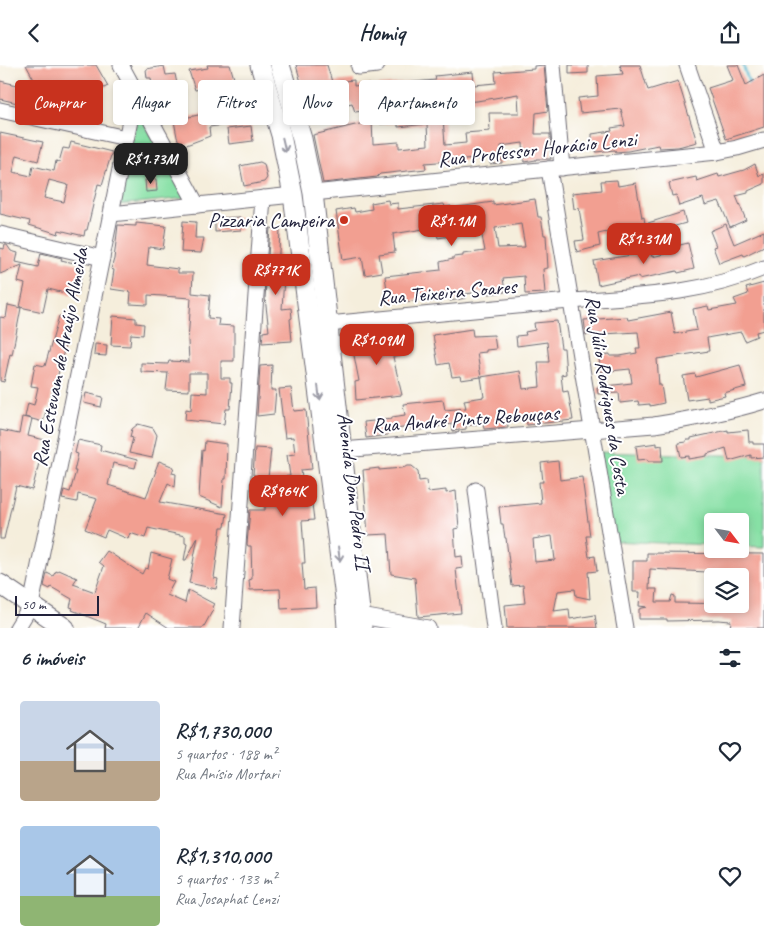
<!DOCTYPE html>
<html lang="pt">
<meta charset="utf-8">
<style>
:root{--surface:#fff;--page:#f2f2f3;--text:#1f2937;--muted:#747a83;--accent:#c8321e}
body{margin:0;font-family:Caveat,sans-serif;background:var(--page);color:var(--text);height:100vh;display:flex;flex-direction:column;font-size:19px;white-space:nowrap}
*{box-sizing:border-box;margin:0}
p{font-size:16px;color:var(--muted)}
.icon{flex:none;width:28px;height:28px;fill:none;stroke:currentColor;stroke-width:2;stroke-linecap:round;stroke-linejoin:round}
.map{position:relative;height:563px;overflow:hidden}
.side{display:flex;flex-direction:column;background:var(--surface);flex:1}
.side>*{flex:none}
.banner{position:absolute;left:15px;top:15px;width:500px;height:45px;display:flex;gap:10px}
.needle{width:32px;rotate:121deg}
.controls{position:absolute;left:704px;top:448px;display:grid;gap:10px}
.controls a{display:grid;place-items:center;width:45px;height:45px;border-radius:5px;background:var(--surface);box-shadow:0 2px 8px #0003;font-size:25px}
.scale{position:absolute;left:15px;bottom:12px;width:84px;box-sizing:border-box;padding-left:5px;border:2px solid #22223b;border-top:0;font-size:14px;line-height:18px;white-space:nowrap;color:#22223b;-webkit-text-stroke:4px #fff;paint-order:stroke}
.price{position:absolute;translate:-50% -42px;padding:0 11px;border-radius:10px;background:var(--accent);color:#fff;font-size:16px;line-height:32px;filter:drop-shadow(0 1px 2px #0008)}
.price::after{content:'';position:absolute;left:50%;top:30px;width:15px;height:11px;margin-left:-8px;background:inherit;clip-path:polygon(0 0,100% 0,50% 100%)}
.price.current{background:#222;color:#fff}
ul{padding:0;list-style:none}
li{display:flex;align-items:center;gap:15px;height:125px;padding:0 20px}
li span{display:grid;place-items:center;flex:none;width:140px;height:100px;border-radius:5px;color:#555}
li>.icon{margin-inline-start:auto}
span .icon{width:60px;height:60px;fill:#fffc;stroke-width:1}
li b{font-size:21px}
h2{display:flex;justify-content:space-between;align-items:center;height:60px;padding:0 20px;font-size:21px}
.pill{padding:0 18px;border-radius:5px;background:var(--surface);box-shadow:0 2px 8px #0003;font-size:18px;line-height:45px}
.pill.current{background:var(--accent);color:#fff}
header{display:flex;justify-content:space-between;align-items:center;height:65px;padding:0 20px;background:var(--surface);font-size:22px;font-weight:700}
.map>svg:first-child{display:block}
.green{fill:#87e0a5;stroke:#548170}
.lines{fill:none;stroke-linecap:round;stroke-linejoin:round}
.stream{stroke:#52b6d0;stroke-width:3}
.building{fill:#f29f91;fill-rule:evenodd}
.minor-casing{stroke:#6c6973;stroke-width:17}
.major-casing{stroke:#6c6973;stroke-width:21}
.minor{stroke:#fff;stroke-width:15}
.major{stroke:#fff;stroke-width:19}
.oneway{stroke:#9c9ca7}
.poi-dot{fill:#c8321e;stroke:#fff;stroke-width:2}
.labels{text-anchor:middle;stroke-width:4;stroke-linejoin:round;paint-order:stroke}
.street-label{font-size:21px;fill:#22223b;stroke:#fff}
.poi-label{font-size:21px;fill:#22223b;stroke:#fff;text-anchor:end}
</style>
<header><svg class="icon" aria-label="back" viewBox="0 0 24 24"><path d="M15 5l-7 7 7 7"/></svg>Homiq<svg class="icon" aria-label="share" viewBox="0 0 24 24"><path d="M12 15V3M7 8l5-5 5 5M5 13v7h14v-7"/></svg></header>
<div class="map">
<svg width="764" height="563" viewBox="0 0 764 563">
<rect width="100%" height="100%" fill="#fff"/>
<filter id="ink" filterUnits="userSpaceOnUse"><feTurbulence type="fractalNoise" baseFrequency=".02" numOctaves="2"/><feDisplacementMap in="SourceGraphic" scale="10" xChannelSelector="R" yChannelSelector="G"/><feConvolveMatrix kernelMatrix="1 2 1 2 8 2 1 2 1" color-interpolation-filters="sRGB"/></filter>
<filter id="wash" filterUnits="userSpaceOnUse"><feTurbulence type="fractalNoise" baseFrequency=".0096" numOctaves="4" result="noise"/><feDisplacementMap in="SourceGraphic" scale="20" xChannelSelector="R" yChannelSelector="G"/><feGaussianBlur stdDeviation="1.12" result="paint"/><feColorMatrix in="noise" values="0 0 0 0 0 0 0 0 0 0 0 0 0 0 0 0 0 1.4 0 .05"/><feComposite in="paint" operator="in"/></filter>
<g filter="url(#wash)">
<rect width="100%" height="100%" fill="#f5eedc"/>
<g class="green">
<path d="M138,46L185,133L118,140Z"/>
<path d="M595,387L764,391V482L740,481V456H712V480L610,476Z"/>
</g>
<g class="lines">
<path class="stream" d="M743,0L750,21"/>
</g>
<g id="blocks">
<g class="building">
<path d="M26,0H96L108,21L96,27L92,20L50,44Z"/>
<path d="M207,0H230L236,20L239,35L230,37L233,59L209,62L210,71L181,82L177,72L172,45L169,46L168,41H165L163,29L154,30L151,13H147L146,4L164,1L166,10L175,9L177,19L175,20L178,38L181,37L184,53L203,49L202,43L220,40L217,21L195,25L189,6L208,3Z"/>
<path d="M296,0H327L332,17L354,15V21L370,19L371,21L436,15L435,11L473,7L474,20L496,18L495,7L534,4V1L544,0L548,46L536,48L535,69H550L551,94H536V95L524,97L523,78L501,81L502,98L490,99V93L425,98L426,104L380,109L377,112L323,118L313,70L372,56L373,79L399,77V83L428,80L427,59L398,62V58L380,59L377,44L355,47L352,38L320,46L314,22L303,24ZM518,29L519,48H489L490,66L465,68L466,78L445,80L443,52L452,51L451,41L457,40V37L477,36Z"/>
<path d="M569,0H588V8L569,9Z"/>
<path d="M620,0H640L648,25L678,16L697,77L678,82L659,83L658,80L628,86L616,87L615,85L596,87L595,78L592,79V69L612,66L611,63L625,61L621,44L580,48L578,33L598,31L597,11L623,9Z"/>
<path d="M727,0H738L746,20L764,10V62L726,74L708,23L733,15Z"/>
<path d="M0,16L26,22L22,39L0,34Z"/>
<path d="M251,61L253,76L229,79L227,64Z"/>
<path d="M0,68L43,77L38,96L17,90L13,107L31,111L33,101L54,106L56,96L59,97L63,83L69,84L71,77L112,87L102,120L98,119L87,165H85L84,171L59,165L58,169L49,166L29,160L30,156L0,149ZM49,115L68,120L64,137L44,133Z"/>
<path d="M260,97L264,99L267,113L264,117L244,121L240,101Z"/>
<path d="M755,99L759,111L764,109V119L748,126V128L736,131L746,155L730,162L719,136L705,140L703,133L679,141L676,130L672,131L669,118L696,112L697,116L718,109L719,112L744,105Z"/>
<path d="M156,114L157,126L146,127L145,115Z"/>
<path d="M617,115L618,121L636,118L642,153L644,152L645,159L683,147L686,158L618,177L616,165L598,169L600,181L577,187L575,176L584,175L579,143L574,144L572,128L602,125L601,116Z"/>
<path d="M535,134L538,152H541L544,170H546L548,203L543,204L545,228L525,229L524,211L503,213L505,227L489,229L488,226L465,229L466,233L450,236V233L429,237V233L407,237V235L389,238L385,211L441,205L440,197L453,194V192L463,191V189L485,186L480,161L455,164L456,170L438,173L436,162L393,169L395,187L379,189L382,207L365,210L362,192L343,195L336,146L354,143L355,147L372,144L371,138L388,135L389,139L398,138V144L444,139L445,142L451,141V143L493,137V140ZM521,159L525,182L498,183L495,163Z"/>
<path d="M240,152L241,165L215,167V153Z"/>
<path d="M183,156L196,157L195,173H204L201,188L181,187Z"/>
<path d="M136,158L166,161L163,184L149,182L147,200L178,204V208H193L192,228L210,230L208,253L219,254L218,260L234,261V296H221V313H230V318H232L230,344H226L224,359L185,355L186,344L191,345L192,327L207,328V308H189V326L166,325L168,308L141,307V298L168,299L169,296L189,297L188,276L191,233L148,230V240L130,239L131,227L111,224L114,205L111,204L114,194L118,160L136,161Z"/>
<path d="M726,159L734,179L764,166V181L744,191L743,189L719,198L713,182L716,181L710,166Z"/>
<path d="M270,163L280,164L278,211L284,212L282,244L291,243L292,253L290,254L292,276L262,278L263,267L269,266L265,233Z"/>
<path d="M688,178L694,204L678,208L677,206L639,214V211L598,220L594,196L651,187L652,192L673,187L672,182Z"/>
<path d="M5,180H7L11,186L18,188L16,197L38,202L41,188L62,193L61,195L83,200L78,231L48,224L43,247L20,242L25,219L18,217L22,200L0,209V183L4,184Z"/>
<path d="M764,218V265L756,267L757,271L745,276L741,267L712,272L707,273L709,286L657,294L659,320H661L664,338L650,341V339L639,340L638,336L620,338L619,328L598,329L597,322L632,318L630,304L600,307L599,290L610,289V291H620L637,288L636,283H640L638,267L586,270L584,255L627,252L628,255L671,247L675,269L697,265L693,244L708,241L709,245L737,240L734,234L748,229L746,223Z"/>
<path d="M8,240L21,243L12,290L10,289L4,317L0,316V252L6,253Z"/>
<path d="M59,251L68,253L62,276L66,277L57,314H58L56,326L53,325L49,344L47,343L43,357L25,352L28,338L34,340L38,322L31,321L35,299L45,301Z"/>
<path d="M113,251L136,253V258L144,259L143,270L131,269L130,281L111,280Z"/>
<path d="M557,256L561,283H564L566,309L561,310L563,327L568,326L573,355L527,360L526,350L507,353L508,362L484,364L483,358L466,361V364L453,366L452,359L412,367L411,362L387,365L388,370L366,373L364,357L392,354V352L405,350L403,339L443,335L445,345L466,343L464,335L484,332L481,312L520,306L523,324L540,322L538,297H549L547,277L517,281L516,271L526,270L525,267L535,265L534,258Z"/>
<path d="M472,264L473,271L494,270L496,284L486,285V287L477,288L481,312L461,315L460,311L452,312L449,298L438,300L433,270Z"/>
<path d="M389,268L390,276L403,275L406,290L393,292L402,330L356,335L355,317L359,316L351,275Z"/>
<path d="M95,279L107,280L106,291L94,290Z"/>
<path d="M272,300L271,325H276L274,349L257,351L260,301Z"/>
<path d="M740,300L746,322L724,328L725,331L708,335V332L687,335L683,311L695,309L696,312Z"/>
<path d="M291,323L294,346L306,345L312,404L301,405L304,431H311L314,455L302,456L305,498H302L304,524L315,523L316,542L281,544L280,524L250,525L249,515L252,514L251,481H248L247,479L250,445H265V427H256L255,410H253L255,383L271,384L268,413L290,411L287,390L295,389L293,372L285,373L279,324Z"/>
<path d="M86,328L103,332L101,342L84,338Z"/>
<path d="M22,352L32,354L28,371L45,375L32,425L16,421L4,474H0V365L19,369Z"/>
<path d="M138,359L153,363L157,370L152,393L129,388L133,373L130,372L132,364Z"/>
<path d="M728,365V367L748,365L749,377H753V379H764V392L751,393V390L729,396L726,383L707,389V391L689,394V391L681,392L678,378L686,377V375H691V373Z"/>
<path d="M78,375L101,380L100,385L137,395L135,403L113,398L108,420L146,432L156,406H155L159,396L174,402L172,408L176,409L175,422L168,418L160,437L227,449L225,462H221L214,513L218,514L216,524L189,518L198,472L186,495H184L187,479L185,478V471L148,463L145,473L130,468L128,474L107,465L104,472L85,464L97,434L78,429L77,437L62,434L64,425L70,427L76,406H74L78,389L75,388Z"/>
<path d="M205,376L227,379L226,414H224L222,442L199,432L202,385L204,386Z"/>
<path d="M657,378V381L662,380L663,396H648V394L638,395L636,381Z"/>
<path d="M558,396L560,415L582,412L590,471H586L589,492L595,491L597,506L588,507L590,534L576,531L575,524L558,526L554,546L569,544L570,554L595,550L597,563H507L505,540L525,538L523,520L512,521L506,473H505L503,459H501L499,442L541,438L539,417H543L541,398ZM552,471L555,495L535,497L533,474Z"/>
<path d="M408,401H412L418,406L419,416L427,415L428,427L446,425V428L456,426L459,463L454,464L456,492L462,491L463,503L456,504L461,548L418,552L415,513L391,509L388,469L368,470L363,405L379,403V405L402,403Z"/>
<path d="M107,486L142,509L145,503L148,504L151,488L172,494L167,514L174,517L167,530L185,538L188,525L214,539L212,542L214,543L203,563H169L146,548L138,563H105L106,559L72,545L73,543L70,542L72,534L51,522L50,524L44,521L47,508L53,511L56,506L58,507L59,505L77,513L73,519L95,527L104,501L99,497Z"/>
<path d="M647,488L764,489V563H730L731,556L718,555L667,556V554H639V544L647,542L639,541L640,527H633V496H647ZM650,504L707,507V511H740V539L675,538V531L672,530L670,537H656L657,524H649Z"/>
</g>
</g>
</g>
<g filter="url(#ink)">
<use href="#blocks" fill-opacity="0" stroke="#6c6973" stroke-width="1"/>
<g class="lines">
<defs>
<g id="minor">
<path d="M121,0L197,140"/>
<path d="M553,0L562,103"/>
<path d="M687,0L717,87"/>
<path d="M359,2L377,0"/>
<path d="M0,45L126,73"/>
<path d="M549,104L625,563"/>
<path d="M313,128L717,87L737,83L764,75"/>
<path d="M111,149L293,130"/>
<path d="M0,169L102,193"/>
<path d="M328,259C408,251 489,243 570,236C639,231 699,230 764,203"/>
<path d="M342,385L654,360C692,354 728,347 764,336"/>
<path d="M476,425L494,563"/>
<path d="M361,551L428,563"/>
<path d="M17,563L31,540L136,26"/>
<path d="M232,563L263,133"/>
</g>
<g id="major">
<path d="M260,0L281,70L293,130L345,533L347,563"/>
<path d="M280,0L302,74L313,128L362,563"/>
<path d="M0,519L65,563"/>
</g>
</defs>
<use href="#minor" class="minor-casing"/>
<use href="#major" class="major-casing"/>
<use href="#minor" class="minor"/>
<use href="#major" class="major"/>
</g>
<defs><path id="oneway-shaft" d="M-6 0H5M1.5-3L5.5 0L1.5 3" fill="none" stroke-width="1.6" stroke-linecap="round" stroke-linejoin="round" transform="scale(1.25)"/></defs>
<g class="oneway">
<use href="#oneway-shaft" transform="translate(284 80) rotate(77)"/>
<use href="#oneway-shaft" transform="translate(319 328) rotate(83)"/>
<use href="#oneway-shaft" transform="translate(339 489) rotate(83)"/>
</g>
</g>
<circle class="poi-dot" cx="344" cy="155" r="5"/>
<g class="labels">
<g class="street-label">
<text transform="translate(537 84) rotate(-6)" y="7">Rua Professor Horácio Lenzi</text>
<text transform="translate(447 227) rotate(-5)" y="7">Rua Teixeira Soares</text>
<text transform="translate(60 292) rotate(-79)" y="7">Rua Estevam de Araújo Almeida</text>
<text transform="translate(608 330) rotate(81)" y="7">Rua Júlio Rodrigues da Costa</text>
<text transform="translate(465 354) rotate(-4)" y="7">Rua André Pinto Rebouças</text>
<text transform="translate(354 426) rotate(83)" y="7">Avenida Dom Pedro II</text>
</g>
<g class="poi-label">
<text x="334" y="162">Pizzaria Campeira</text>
</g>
</g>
</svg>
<div class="controls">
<a><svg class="needle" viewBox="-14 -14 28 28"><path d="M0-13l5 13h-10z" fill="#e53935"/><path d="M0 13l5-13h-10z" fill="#747a83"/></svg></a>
<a><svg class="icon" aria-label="layers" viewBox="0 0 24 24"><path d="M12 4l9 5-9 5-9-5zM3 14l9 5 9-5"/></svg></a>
</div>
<div class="scale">50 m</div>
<b class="price current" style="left:151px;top:120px">R$1.73M</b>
<b class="price" style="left:452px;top:182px">R$1.1M</b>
<b class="price" style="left:644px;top:200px">R$1.31M</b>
<b class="price" style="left:276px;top:231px">R$771K</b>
<b class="price" style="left:377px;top:301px">R$1.09M</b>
<b class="price" style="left:283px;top:452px">R$964K</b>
<div class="banner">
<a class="pill current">Comprar</a>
<a class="pill">Alugar</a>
<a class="pill">Filtros</a>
<a class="pill">Novo</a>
<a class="pill">Apartamento</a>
</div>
</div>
<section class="side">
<h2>6 imóveis<svg class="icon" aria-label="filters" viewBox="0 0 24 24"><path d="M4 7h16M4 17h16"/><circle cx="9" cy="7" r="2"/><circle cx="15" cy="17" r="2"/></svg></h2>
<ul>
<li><span style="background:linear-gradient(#c9d6e8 60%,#b9a48a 0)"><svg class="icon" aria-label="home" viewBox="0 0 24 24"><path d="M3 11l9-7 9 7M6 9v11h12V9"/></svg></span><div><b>R$1,730,000</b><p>5 quartos · 188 m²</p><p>Rua Anísio Mortari</p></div><svg class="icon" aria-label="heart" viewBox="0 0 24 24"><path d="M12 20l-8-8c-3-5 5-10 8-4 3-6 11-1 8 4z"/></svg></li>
<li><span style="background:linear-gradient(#a9c7e8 70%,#8fb573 0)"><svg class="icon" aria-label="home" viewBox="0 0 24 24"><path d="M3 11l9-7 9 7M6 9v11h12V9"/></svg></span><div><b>R$1,310,000</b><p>5 quartos · 133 m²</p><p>Rua Josaphat Lenzi</p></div><svg class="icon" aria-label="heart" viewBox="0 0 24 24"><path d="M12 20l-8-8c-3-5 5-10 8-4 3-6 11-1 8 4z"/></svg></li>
</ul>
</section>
